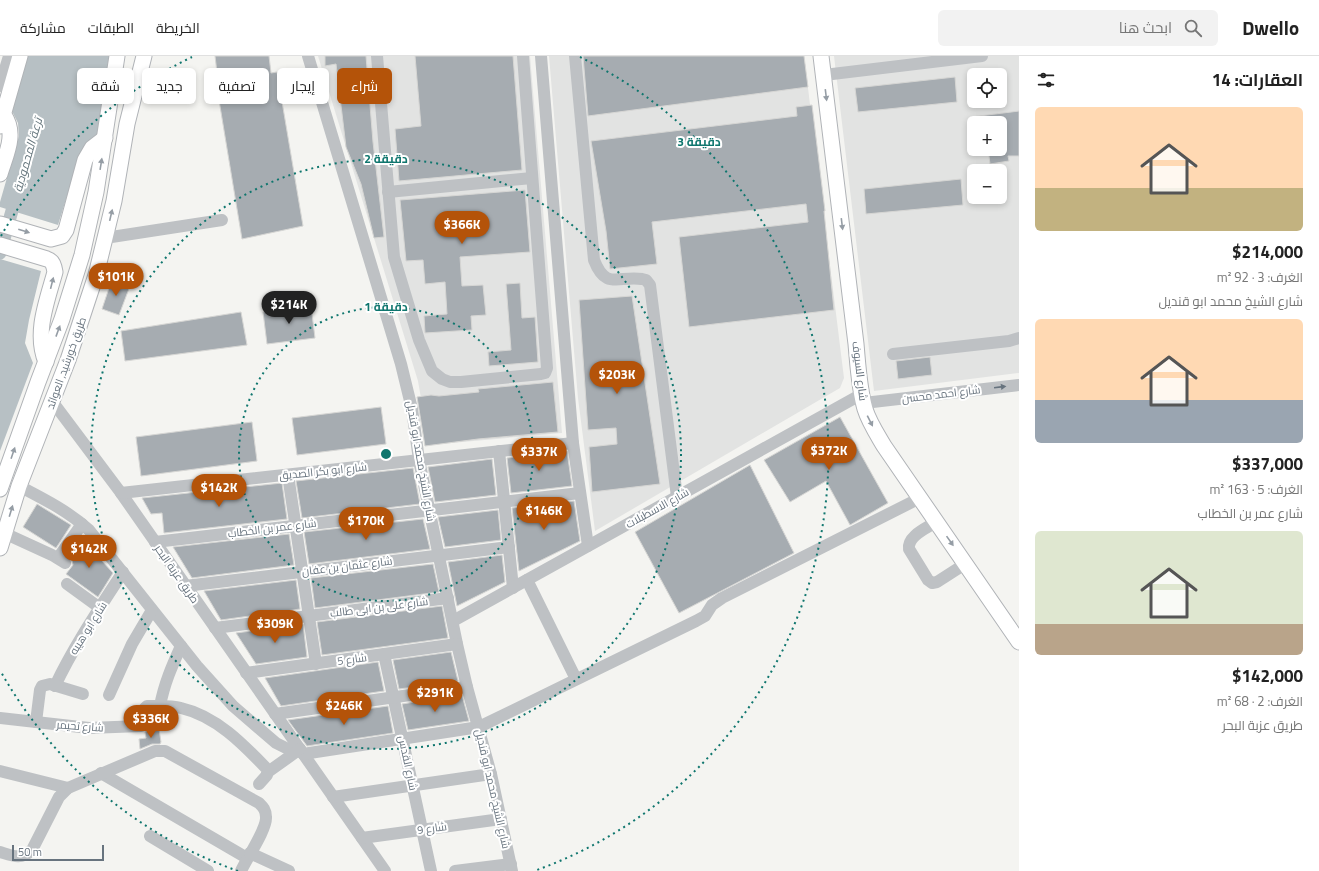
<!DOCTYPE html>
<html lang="ar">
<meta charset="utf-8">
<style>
:root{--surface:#fff;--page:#f2f2f2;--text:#222;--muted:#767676;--line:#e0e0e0;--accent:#b45309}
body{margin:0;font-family:"Titillium Web",Cairo,sans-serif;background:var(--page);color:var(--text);direction:rtl;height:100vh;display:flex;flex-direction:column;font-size:15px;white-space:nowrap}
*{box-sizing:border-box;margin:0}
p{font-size:13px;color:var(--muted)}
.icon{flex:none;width:22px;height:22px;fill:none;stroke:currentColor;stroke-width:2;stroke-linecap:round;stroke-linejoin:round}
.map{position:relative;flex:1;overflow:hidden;direction:ltr}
.panel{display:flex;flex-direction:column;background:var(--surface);width:300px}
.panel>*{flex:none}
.top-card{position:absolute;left:12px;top:12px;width:380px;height:36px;direction:rtl;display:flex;gap:8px}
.fabs{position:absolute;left:967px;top:12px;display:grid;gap:8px}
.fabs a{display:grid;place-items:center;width:40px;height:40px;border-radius:6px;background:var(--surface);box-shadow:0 2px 6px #0003;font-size:20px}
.scale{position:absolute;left:12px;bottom:10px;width:92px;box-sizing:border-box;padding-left:4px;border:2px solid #67737e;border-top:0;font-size:11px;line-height:14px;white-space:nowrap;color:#67737e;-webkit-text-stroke:3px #fff;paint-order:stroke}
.price{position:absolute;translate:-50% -34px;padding:0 9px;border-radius:14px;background:var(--accent);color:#fff;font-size:13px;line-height:26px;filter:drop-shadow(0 1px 2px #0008)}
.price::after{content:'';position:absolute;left:50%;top:24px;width:12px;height:9px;margin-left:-6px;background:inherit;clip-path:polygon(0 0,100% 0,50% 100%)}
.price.on{background:#222;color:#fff}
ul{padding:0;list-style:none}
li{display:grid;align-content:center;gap:8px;height:212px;padding:0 16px}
li span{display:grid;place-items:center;height:124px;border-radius:6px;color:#555}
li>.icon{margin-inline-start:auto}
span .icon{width:72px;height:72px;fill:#fffc;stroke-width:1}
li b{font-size:17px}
h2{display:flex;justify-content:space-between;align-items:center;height:48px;padding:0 16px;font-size:17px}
.tag{padding:0 14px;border-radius:6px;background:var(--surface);box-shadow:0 2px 6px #0003;font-size:14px;line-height:36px}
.tag.on{background:var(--accent);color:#fff}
header{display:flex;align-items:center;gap:24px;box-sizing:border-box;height:56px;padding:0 20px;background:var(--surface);border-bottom:1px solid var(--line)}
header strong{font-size:19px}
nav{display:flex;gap:22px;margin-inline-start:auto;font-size:14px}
.search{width:280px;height:36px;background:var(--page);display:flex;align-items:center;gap:10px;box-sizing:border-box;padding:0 14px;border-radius:6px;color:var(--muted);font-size:15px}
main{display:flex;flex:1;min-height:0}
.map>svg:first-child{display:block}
.built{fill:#e2e3e2;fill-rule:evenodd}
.water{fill:#b7c0c4}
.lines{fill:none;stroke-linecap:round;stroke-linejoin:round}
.canal{stroke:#b7c0c4;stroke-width:13}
.building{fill:#a6acb1;stroke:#d6d6d4}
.major-casing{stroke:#b0b3b7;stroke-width:17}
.minor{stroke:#bec1c4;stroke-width:12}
.major{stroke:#fff;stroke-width:15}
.oneway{fill:#959da5}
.oneway2{fill:#67737e}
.ring{fill:none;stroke:#0f766e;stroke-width:2;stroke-dasharray:2 4}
.labels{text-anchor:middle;stroke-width:4;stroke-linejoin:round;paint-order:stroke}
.street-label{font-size:11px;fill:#67737e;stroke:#fff}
.water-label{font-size:12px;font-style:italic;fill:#63747b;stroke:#fff}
.centre{fill:#0f766e;stroke:#fff;stroke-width:2}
.ring-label{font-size:12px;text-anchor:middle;font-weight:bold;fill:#0f766e;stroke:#fff;stroke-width:4;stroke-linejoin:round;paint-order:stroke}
</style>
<header>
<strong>Dwello</strong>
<div class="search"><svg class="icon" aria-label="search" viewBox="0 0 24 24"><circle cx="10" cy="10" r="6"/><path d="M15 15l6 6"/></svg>ابحث هنا</div>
<nav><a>الخريطة</a><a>الطبقات</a><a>مشاركة</a></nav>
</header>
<main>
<section class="panel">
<h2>العقارات: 14<svg class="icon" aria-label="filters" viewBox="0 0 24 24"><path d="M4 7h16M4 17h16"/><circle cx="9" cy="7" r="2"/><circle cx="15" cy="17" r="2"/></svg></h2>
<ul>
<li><span style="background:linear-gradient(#ffd9b3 65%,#c2b280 0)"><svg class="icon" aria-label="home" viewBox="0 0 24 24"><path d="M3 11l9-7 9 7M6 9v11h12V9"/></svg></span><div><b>$214,000</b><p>الغرف: 3 · 92 m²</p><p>شارع الشيخ محمد ابو قنديل</p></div></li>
<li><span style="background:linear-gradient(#ffd9b3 65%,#9aa5b1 0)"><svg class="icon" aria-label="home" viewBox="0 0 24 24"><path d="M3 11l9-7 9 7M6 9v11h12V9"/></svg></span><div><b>$337,000</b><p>الغرف: 5 · 163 m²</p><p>شارع عمر بن الخطاب</p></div></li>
<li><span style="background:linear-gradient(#dfe7d0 75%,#b9a48a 0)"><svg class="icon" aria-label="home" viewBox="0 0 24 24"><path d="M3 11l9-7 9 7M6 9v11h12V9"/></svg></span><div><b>$142,000</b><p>الغرف: 2 · 68 m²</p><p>طريق عزبة البحر</p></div></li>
</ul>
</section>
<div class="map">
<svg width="1019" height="815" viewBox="0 0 1019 815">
<rect width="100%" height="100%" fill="#f4f4f1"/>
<g class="built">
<path d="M318,0H530L562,377L429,389L418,325Z"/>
<path d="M549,0H804L844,322L840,332L595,475L578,342Z"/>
<path d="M834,0H1019V317L874,335ZM974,19H1000V45H974ZM974,67H1000V93H974ZM974,115H1000V141H974Z"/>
</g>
<g class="water">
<path d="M26,0H110L101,55L98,77L80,98L58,169L0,151V146L19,80L18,67L12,55Z"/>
<path d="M0,203L41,215L29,264L25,287L33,307L0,395Z"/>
</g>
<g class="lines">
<path class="canal" d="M0,197L17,137"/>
</g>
<g class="building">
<path d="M215,0H269L271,17L277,16L303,170L242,183L216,26L218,25Z"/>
<path d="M325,0H366L373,86L384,181L374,182L361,128L346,91L336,8L325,10Z"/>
<path d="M415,0H513L522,114L399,125L395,73L421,70Z"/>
<path d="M583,0H804L808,31L588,60Z"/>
<path d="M955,21L957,46L858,56L855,32Z"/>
<path d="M812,49L825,155H824L834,254L689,271L679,181L808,166L806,148L652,166L657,208L610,213L606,175L591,85L797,60L796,51Z"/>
<path d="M1019,55V100H1008L1009,105L990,108L988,93H1000V67H971V61Z"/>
<path d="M961,123L963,149L866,158L864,133Z"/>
<path d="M525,134L530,196L460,201L462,230L483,229L486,259L471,260L472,274L425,277L424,260L447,258L445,226L425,228L423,204L406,205L400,144Z"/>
<path d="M112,223L130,230L119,259L102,253Z"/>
<path d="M520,227L522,262L535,261L538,306L489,310L488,296L511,294L506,228Z"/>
<path d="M632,240L660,428L592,436L589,391L617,388L616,372L588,374L579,244Z"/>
<path d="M311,250L315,282L267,288L263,256Z"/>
<path d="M241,256L247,289L125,305L121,275Z"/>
<path d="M930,301L932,319L898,323L896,305Z"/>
<path d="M553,326L558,376L478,383L425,390L417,341L431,339L439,340L479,336L478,333Z"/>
<path d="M381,351L386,388L297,399L292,362Z"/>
<path d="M840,361L888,447L850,469L826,425L790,446L764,404Z"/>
<path d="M252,366L257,405L141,420L136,381Z"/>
<path d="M567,395L572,430L511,437L507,402Z"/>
<path d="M492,403L496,439L435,446L428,411Z"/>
<path d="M750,409L794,497L679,557L635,476Z"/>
<path d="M413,412L420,448L302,462L296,425Z"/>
<path d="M282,427L287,463L164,477L162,457L151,458L142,442Z"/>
<path d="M574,445L580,485L519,515L512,452Z"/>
<path d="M37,448L71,469L56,492L23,471Z"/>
<path d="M498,454L501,484L445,491L438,461Z"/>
<path d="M423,463L430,493L309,508L304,476Z"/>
<path d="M289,478L294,509L192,522L173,491Z"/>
<path d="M81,482L113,517L98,541L66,518L73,509L72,504L68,500Z"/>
<path d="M502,499L505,526L457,550L448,506Z"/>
<path d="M433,508L439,536L315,552L311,522Z"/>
<path d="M296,524L300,553L221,564L204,535Z"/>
<path d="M442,550L448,582L322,599L317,566Z"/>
<path d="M303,568L307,601L256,608L236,577Z"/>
<path d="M451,596L458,625L399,633L393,604Z"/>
<path d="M378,606L384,635L281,650L265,622Z"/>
<path d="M462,639L469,665L408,674L402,648Z"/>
<path d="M388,650L393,677L307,690L288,664Z"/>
<path d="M159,673L161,686L160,688H152L140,693L139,683L146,682L145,676Z"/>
</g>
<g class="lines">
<defs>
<g id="major">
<path d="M821,0L856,288C858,310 859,332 865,353C869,366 877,378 884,390L1019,586"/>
<path d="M0,70L20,0"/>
<path d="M0,118C6,98 17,78 4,59"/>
<path d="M0,168L51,183L62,180L66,174L85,104L92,92L105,82"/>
<path d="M0,189L47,203C53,205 54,210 55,216C47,245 34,277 46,306"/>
<path d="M0,433L38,326L62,263L82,199L96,136L117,0"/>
<path d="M0,492L19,430L68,304L96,219L114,145L127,68L144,0"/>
</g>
</defs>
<use href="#major" class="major-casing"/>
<g class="minor">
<path d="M308,0L401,308L412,353L419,404L457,588L467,631L491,718L512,815"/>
<path d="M377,0L394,201L419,284L432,315L442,323L450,326H461L541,318L545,317L547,312L523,0"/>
<path d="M541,0L573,387L588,490"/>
<path d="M575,0L594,204C606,235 619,219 642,223L646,224L650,229L677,441"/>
<path d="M824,19L982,0"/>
<path d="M0,30L9,0"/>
<path d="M388,136L532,122"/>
<path d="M105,182L222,164"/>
<path d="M893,298L1009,285L1019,282"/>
<path d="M52,345L121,437L385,815"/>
<path d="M864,347L1019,329"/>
<path d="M499,395L513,532"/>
<path d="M288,419L316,608"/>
<path d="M19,430C44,443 68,455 89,474L197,610L233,650L276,687L288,693H300"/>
<path d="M121,437L573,387"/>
<path d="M936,466C927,472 907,480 909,493L928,524L932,527L937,526L965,508"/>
<path d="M4,477L52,499L65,507"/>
<path d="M155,486L580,437"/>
<path d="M58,502L82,468"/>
<path d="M527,524L576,623"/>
<path d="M67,528L100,552"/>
<path d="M185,530L509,491"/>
<path d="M453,565L862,338"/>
<path d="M215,572L448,542"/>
<path d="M384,598L431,815"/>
<path d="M246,617L457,588"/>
<path d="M55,630C74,590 99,553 123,516"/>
<path d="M109,639L132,588L152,554"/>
<path d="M160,650C164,628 172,610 181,590"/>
<path d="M275,658L467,631"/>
<path d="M0,662L89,672L141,670L144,666L143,654L147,650C158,650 170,649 181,652C216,660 243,688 267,713V719L259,728"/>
<path d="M36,666L40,634L42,630L50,628L83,638"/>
<path d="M303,698L479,671L696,565L705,560L712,549L722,542L920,442"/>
<path d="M0,715L68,732"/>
<path d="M268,716L300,693"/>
<path d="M101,717L247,802"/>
<path d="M333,741L491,718"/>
<path d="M150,780L208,815"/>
<path d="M362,782L501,763"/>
<path d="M0,796C13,800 21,804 32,794L59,741L68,732L155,695H165L259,747C263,751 266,754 266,761C267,773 247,802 241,815"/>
<path d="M250,797L289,815"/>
<path d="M455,815L511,808"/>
</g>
<use href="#major" class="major"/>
</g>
<defs><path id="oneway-solid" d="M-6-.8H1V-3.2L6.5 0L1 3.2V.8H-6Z"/></defs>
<g class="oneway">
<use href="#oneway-solid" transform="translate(826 39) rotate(83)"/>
<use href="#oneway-solid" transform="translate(101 108) rotate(-81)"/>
<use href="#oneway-solid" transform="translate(111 159) rotate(-77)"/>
<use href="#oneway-solid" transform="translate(842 168) rotate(83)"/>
<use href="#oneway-solid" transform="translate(24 175) rotate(17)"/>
<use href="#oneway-solid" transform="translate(52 227) rotate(-76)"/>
<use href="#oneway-solid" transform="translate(58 275) rotate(-70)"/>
<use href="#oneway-solid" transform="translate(870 365) rotate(63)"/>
<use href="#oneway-solid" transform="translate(13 397) rotate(-71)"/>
<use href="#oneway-solid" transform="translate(11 455) rotate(-73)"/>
<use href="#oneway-solid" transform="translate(950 485) rotate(55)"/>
</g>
<use class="oneway2" href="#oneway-solid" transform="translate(1000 331) rotate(-7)"/>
<g class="ring">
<circle cx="386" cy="398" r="147"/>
<circle cx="386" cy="398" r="295"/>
<path d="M238 815A442 442 0 0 1 1 616M1 180A442 442 0 0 1 192 1M580 1A442 442 0 0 1 534 815"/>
</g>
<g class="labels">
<g class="street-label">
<text transform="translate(66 307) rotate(-70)" y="4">طريق خورشيد, العوائد</text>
<text transform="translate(860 315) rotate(83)" y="4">شارع السيوف</text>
<text transform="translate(941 338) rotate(-7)" y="4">شارع احمد محسن</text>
<text transform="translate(421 405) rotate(80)" y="4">شارع الشيخ محمد ابو قنديل</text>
<text transform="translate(323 415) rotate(-6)" y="4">شارع ابو بكر الصديق</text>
<text transform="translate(657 452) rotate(-29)" y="4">شارع الاسطبلات</text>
<text transform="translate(272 472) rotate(-7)" y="4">شارع عمر بن الخطاب</text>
<text transform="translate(347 510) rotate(-7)" y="4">شارع عثمان بن عفان</text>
<text transform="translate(177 518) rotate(55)" y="4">طريق عزبة البحر</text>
<text transform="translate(379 551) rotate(-7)" y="4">شارع على بن ابى طالب</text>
<text transform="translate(88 572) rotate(-58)" y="4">شارع ابو هيبه</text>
<text transform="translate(352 603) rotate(-8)" y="4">شارع 5</text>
<text transform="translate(80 670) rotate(4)" y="4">شارع تحيمر</text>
<text transform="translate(408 707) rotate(78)" y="4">شارع القدس</text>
<text transform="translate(493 733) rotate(77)" y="4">شارع الشيخ محمد ابو قنديل</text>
<text transform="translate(432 772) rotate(-8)" y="4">شارع 9</text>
</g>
<g class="water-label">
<text transform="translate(28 99) rotate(-74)" y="4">ترعة المحمودية</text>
</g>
</g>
<circle cx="386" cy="398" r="6" class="centre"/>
<g class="ring-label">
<text x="699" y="90">3 دقيقة</text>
<text x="386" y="107">2 دقيقة</text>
<text x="386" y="255">1 دقيقة</text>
</g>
</svg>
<div class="fabs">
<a><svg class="icon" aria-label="locate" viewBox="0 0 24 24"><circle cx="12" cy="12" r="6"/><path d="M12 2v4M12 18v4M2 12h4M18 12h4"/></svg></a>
<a>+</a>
<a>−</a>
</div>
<div class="scale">50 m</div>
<b class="price" style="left:462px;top:189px">$366K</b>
<b class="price" style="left:116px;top:241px">$101K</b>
<b class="price on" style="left:289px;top:269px">$214K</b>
<b class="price" style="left:617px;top:339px">$203K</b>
<b class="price" style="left:829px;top:415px">$372K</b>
<b class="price" style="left:539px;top:416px">$337K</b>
<b class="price" style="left:219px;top:452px">$142K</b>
<b class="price" style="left:544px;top:475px">$146K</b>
<b class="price" style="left:366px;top:485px">$170K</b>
<b class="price" style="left:89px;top:513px">$142K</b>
<b class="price" style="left:275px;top:588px">$309K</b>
<b class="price" style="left:435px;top:657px">$291K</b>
<b class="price" style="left:344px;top:670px">$246K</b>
<b class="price" style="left:151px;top:683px">$336K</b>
<div class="top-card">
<a class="tag on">شراء</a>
<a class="tag">إيجار</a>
<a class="tag">تصفية</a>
<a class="tag">جديد</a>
<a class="tag">شقة</a>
</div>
</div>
</main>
